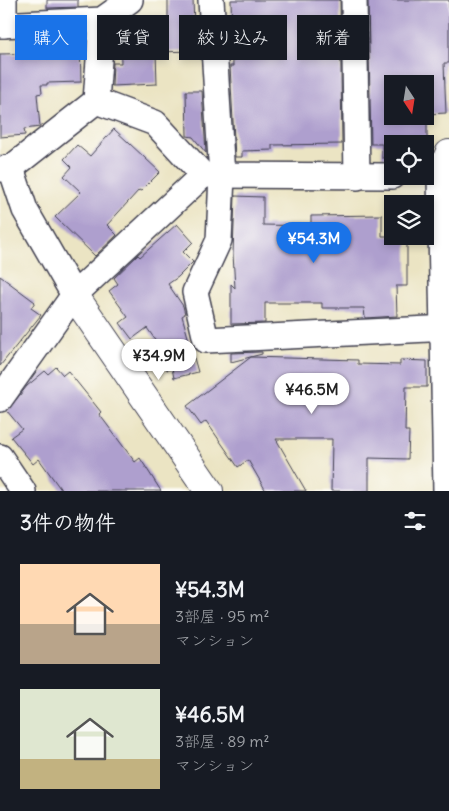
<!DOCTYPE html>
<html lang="ja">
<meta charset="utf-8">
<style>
:root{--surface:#171b24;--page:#242831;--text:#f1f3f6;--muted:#9ea1a6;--accent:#1a73e8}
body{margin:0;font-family:Delius,"Klee One",sans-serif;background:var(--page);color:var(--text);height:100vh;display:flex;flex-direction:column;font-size:19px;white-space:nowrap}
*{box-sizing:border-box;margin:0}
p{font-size:16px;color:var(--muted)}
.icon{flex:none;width:28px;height:28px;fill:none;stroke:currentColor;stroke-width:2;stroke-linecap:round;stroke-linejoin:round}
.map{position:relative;height:491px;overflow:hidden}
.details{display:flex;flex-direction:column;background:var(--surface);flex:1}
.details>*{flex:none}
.top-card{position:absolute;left:15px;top:15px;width:420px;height:45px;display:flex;gap:10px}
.needle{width:32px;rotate:168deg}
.buttons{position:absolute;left:384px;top:75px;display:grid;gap:10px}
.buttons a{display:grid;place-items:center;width:50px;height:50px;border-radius:0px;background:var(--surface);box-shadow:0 2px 8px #0003;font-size:25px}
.price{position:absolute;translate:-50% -42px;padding:0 11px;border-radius:18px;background:#fff;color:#222;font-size:16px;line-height:32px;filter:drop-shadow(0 1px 2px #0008)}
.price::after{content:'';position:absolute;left:50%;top:30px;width:15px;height:11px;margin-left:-8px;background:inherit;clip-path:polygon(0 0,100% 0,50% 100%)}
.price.on{background:var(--accent);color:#fff}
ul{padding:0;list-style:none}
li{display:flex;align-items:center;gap:15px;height:125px;padding:0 20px}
li span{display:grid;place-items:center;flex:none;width:140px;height:100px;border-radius:0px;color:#555}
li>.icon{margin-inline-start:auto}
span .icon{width:60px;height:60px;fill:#fffc;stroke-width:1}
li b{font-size:21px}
h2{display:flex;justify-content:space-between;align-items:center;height:60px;padding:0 20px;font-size:21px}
.tag{padding:0 18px;border-radius:0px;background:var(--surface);box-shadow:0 2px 8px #0003;font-size:18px;line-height:45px}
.tag.on{background:var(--accent);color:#fff}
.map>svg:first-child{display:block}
.building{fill:#ae9fce;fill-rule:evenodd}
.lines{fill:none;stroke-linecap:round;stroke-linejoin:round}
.street-casing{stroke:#403f4f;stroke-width:28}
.secondary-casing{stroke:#403f4f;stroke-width:30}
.street{stroke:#fff;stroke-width:25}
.secondary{stroke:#fff;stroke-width:28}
</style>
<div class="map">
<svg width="449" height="491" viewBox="0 0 449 491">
<rect width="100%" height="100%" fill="#fdfcf7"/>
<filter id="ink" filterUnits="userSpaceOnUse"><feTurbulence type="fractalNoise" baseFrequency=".02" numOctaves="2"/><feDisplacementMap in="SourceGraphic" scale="10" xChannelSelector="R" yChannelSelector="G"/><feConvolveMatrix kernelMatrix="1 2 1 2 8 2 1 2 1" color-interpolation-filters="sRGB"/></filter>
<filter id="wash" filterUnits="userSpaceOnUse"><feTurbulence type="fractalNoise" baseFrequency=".0096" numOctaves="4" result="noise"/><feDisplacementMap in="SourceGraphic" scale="20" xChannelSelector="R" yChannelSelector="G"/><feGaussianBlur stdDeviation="1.12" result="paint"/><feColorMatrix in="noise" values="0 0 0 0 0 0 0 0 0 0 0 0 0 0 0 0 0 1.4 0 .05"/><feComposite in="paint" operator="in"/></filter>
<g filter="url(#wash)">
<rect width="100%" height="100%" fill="#ebe4c3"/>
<g id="blocks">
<g class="building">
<path d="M47,0H78V7L47,8Z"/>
<path d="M168,0H193L195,51L156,52L157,84L112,86L113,63H121L120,25L127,20L168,19Z"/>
<path d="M231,0H340L342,144L272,145V150L242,151V157H235L230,66H233Z"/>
<path d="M368,0H449V63H444L446,113L427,114V156H425V144H392V158H382V144H371ZM392,84H425V116H392Z"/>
<path d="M80,36L81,82L47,83V85H41L42,93L37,94L40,127L24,129L25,135L0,137V54L49,53L48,37Z"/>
<path d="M186,91H202L206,153L193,137L187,136Z"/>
<path d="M114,129L160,172L141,191L139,190L107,225L117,235L95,256L55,217L81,192L64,176L72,167L64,159L77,145L90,156Z"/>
<path d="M235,196L263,197V225L311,226V216L382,215V236H407V286H396L397,316L365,318L364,308H322V303H265V323L231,324V284L235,288L233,254Z"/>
<path d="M177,224L193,242L183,252L193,262L178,277L168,284L183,306L185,314L182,316L198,372L174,378L172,368L167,370L161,348L147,328L132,339L120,323L128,317L109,291L118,284L114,278L138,255L140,257Z"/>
<path d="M0,276L35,302L31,308L41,315L0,366Z"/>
<path d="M262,352V354L231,362V353Z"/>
<path d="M251,357L358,360V364L400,365V360L427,361V387H406L405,431H409L408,459L369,458V491H331L332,439H276L306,491H266L248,460L238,467L206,421L201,425L187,406Z"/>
<path d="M56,367L63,375L68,371L101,412L99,414L135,462L140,458L161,491H62L39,459L33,464L11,437L22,429L7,411L27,386L45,371L48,374Z"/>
</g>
</g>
</g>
<g filter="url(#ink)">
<use href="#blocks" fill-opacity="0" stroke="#403f4f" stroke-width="1"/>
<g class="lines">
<defs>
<g id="street">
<path d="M4,0V25"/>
<path d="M211,0L222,176L219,240L195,292L206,340L449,328"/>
<path d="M354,0L357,177"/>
<path d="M0,25L102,20L130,0"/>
<path d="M96,101L102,20"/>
<path d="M11,168L25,210L74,295"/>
<path d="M0,169L11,168L96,101L155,123L203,175L392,176"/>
<path d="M440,176L446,491"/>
<path d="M0,399L74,295L203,175"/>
<path d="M0,457L23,491"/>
</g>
<g id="secondary">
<path d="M440,176L449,154"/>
<path d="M74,295L209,491"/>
</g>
</defs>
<use href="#street" class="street-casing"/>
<use href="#secondary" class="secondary-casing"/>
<use href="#street" class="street"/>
<use href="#secondary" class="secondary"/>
</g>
</g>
</svg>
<div class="buttons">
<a><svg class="needle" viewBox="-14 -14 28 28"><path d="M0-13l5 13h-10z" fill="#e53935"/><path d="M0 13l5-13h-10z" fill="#9ea1a6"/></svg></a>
<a><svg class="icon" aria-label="locate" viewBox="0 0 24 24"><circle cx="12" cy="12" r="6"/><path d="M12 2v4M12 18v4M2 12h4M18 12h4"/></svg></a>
<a><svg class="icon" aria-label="layers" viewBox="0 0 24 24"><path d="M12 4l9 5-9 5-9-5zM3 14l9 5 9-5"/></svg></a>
</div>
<b class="price on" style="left:314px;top:264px">¥54.3M</b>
<b class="price" style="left:159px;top:381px">¥34.9M</b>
<b class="price" style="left:312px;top:415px">¥46.5M</b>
<div class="top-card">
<a class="tag on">購入</a>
<a class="tag">賃貸</a>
<a class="tag">絞り込み</a>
<a class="tag">新着</a>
</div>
</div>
<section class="details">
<h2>3件の物件<svg class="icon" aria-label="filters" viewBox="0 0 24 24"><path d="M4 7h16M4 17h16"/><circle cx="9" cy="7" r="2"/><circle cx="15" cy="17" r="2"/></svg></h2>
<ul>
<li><span style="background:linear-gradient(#ffd9b3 60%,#b9a48a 0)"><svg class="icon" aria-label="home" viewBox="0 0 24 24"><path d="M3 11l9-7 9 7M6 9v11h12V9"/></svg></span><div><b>¥54.3M</b><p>3部屋 · 95 m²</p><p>マンション</p></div></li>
<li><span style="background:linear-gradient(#dfe7d0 70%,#c2b280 0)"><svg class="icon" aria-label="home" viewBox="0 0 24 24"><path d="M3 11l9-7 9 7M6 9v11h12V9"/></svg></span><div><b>¥46.5M</b><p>3部屋 · 89 m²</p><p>マンション</p></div></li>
</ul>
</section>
